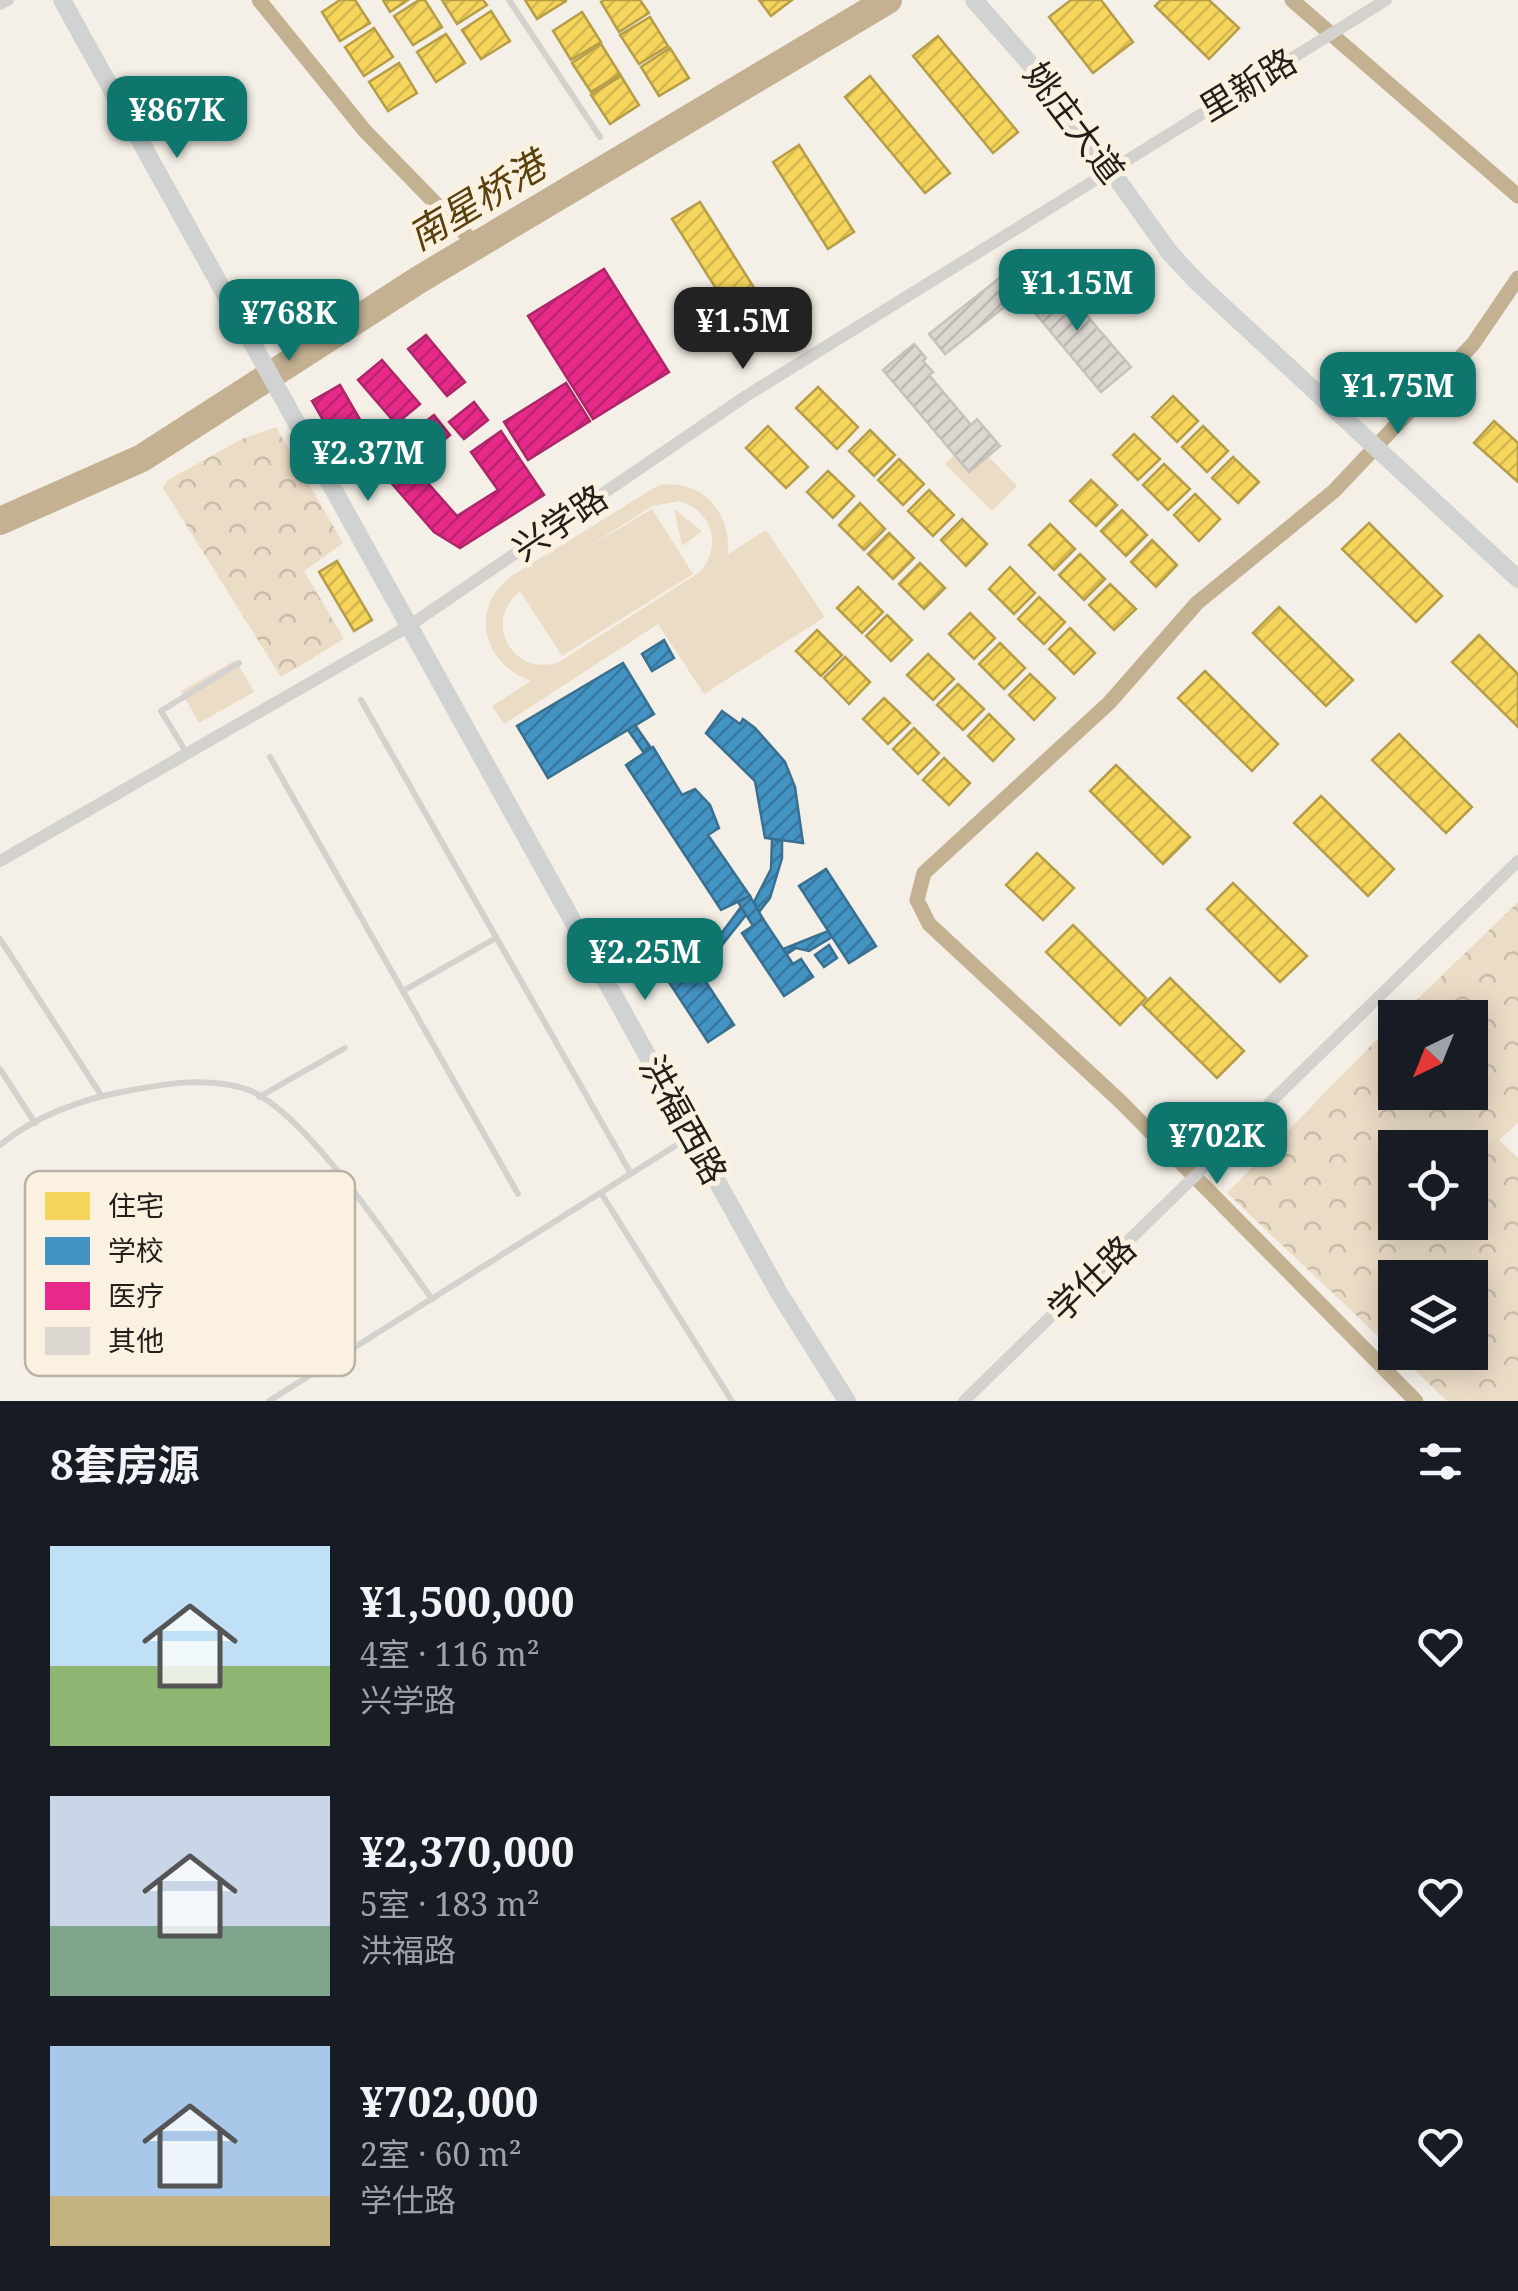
<!DOCTYPE html>
<html lang="zh">
<meta charset="utf-8">
<style>
:root{--surface:#171b24;--page:#20242c;--text:#f1f3f6;--muted:#9ea1a6;--accent:#0f766e}
body{margin:0;font-family:"Noto Serif","Noto Sans SC",serif;background:var(--page);color:var(--text);height:100vh;display:flex;flex-direction:column;font-size:38px;white-space:nowrap}
*{box-sizing:border-box;margin:0}
p{font-size:32px;color:var(--muted)}
.icon{flex:none;width:55px;height:55px;fill:none;stroke:currentColor;stroke-width:2;stroke-linecap:round;stroke-linejoin:round}
.map{position:relative;height:1401px;overflow:hidden}
.drawer{display:flex;flex-direction:column;background:var(--surface);flex:1}
.drawer>*{flex:none}
.needle{width:65px;rotate:223deg}
.fabs{position:absolute;left:1378px;top:1000px;display:grid;gap:20px}
.fabs a{display:grid;place-items:center;width:110px;height:110px;border-radius:0px;background:var(--surface);box-shadow:0 5px 25px #0003;font-size:50px}
.price{position:absolute;translate:-50% -85px;padding:0 22px;border-radius:20px;background:var(--accent);color:#fff;font-size:32px;line-height:65px;filter:drop-shadow(0 2px 5px #0008)}
.price::after{content:'';position:absolute;left:50%;top:60px;width:30px;height:22px;margin-left:-15px;background:inherit;clip-path:polygon(0 0,100% 0,50% 100%)}
.price.current{background:#222;color:#fff}
ul{padding:0;list-style:none}
li{display:flex;align-items:center;gap:30px;height:250px;padding:0 50px}
li span{display:grid;place-items:center;flex:none;width:280px;height:200px;border-radius:0px;color:#555}
li>.icon{margin-inline-start:auto}
span .icon{width:120px;height:120px;fill:#fffc;stroke-width:1}
li b{font-size:42px}
h2{display:flex;justify-content:space-between;align-items:center;height:120px;padding:0 50px;font-size:42px}
.map>svg:first-child{display:block}
.green{fill:#ebdcc5;fill-rule:evenodd}
.park{fill:url(#park-crowns);fill-rule:evenodd}
.homes{fill:url(#homes-hatch);stroke:#b69e48;stroke-width:2.5}
.schools{fill:url(#schools-hatch);stroke:#397090;stroke-width:2.5}
.health{fill:url(#health-hatch);stroke:#ac2668;stroke-width:2.5}
.lines{fill:none;stroke-linecap:round;stroke-linejoin:round}
.canal{stroke:#c3b192;stroke-width:15}
.river{stroke:#c3b192;stroke-width:28}
.building{fill:url(#building-hatch);stroke:#c7c3bc;stroke-width:2.5}
.lane{stroke:#d4d2cf;stroke-width:6}
.street{stroke:#d4d2cf;stroke-width:12}
.secondary{stroke:#d1d3d2;stroke-width:18}
.labels{text-anchor:middle;stroke-width:10;stroke-linejoin:round;paint-order:stroke}
.street-label{font-size:35px;fill:#221e19;stroke:#fbf1e1}
.water-label{font-size:38px;font-style:italic;fill:#59400d;stroke:#fbf1e1}
.key{fill:#fbf1e1;stroke:#bab2a5;stroke-width:2.5}
.key-label{font-size:28px;fill:#221e19}
</style>
<div class="map">
<svg width="1518" height="1401" viewBox="0 0 1518 1401">
<defs>
<pattern id="park-crowns" width="20" height="18" patternUnits="userSpaceOnUse" patternTransform="scale(2.5)"><rect width="20" height="18" fill="#ebdcc5"/><path d="M2 6a3 3 0 1 1 6 0M12 15a3 3 0 1 1 6 0" fill="none" stroke="#c9bca9"/></pattern>
<pattern id="homes-hatch" width="6" height="6" patternUnits="userSpaceOnUse" patternTransform="scale(2.5)"><rect width="6" height="6" fill="#f6d55c"/><path d="M-1 1l2-2M0 6l6-6M5 7l2-2" fill="none" stroke="#d3b64f"/></pattern>
<pattern id="schools-hatch" width="6" height="6" patternUnits="userSpaceOnUse" patternTransform="scale(2.5)"><rect width="6" height="6" fill="#4393c3"/><path d="M-1 1l2-2M0 6l6-6M5 7l2-2" fill="none" stroke="#38779e"/></pattern>
<pattern id="health-hatch" width="6" height="6" patternUnits="userSpaceOnUse" patternTransform="scale(2.5)"><rect width="6" height="6" fill="#e7298a"/><path d="M-1 1l2-2M0 6l6-6M5 7l2-2" fill="none" stroke="#bb2370"/></pattern>
<pattern id="building-hatch" width="6" height="6" patternUnits="userSpaceOnUse" patternTransform="scale(2.5)"><rect width="6" height="6" fill="#dcd7d0"/><path d="M-1 1l2-2M0 6l6-6M5 7l2-2" fill="none" stroke="#bcb8b2"/></pattern>
</defs>
<rect width="100%" height="100%" fill="#f5f0e7"/>
<g class="green">
<path d="M971,438L1017,486L992,511L945,464Z"/>
<path d="M659,485C703,479 731,512 728,554L766,530L825,617L704,694L658,624L504,724L492,706L531,681C482,664 468,607 513,575ZM680,501C713,512 722,546 700,572L559,662C513,678 482,622 520,591L562,656L693,574L652,509L585,549L652,506Z"/>
<path d="M674,509L702,531L682,546Z"/>
<path d="M236,660L254,692L199,723L181,691Z"/>
</g>
<g class="park">
<path d="M276,427L343,543L304,571L344,639L281,677L163,488L168,480L242,439Z"/>
<path d="M1518,902V1123L1499,1140L1518,1158V1401H1447L1396,1352H1470V1278H1395V1352L1227,1193L1395,1021V1092H1470V1018L1399,1017ZM1395,1148H1470V1222H1395Z"/>
</g>
<g class="homes">
<path d="M340,0H355L370,23L340,41L322,12Z"/>
<path d="M383,0H408L390,12Z"/>
<path d="M419,0H425L442,27L413,45L394,16Z"/>
<path d="M442,0H483L487,5L457,24Z"/>
<path d="M525,0H566V1L537,19Z"/>
<path d="M604,0H640L649,13L619,32L601,2Z"/>
<path d="M759,0H792L771,16Z"/>
<path d="M1071,0H1101L1133,42L1093,73L1049,17Z"/>
<path d="M1161,0H1209L1239,28L1209,59L1155,6Z"/>
<path d="M491,11L510,41L481,59L462,30Z"/>
<path d="M582,12L601,42L571,60L553,31Z"/>
<path d="M650,17L668,46L639,64L620,35Z"/>
<path d="M374,28L393,57L364,76L345,47Z"/>
<path d="M446,34L465,63L436,82L417,52Z"/>
<path d="M938,36L1018,132L993,153L913,56Z"/>
<path d="M601,44L620,74L591,92L572,63Z"/>
<path d="M670,48L689,78L659,96L641,67Z"/>
<path d="M399,63L417,93L388,111L369,82Z"/>
<path d="M621,76L639,105L610,124L591,95Z"/>
<path d="M870,76L950,173L925,193L845,97Z"/>
<path d="M799,145L854,232L828,249L773,162Z"/>
<path d="M700,202L775,321L748,339L672,219Z"/>
<path d="M818,387L858,427L837,449L796,408Z"/>
<path d="M1173,396L1198,421L1177,442L1152,417Z"/>
<path d="M1494,421L1518,443V482L1474,443Z"/>
<path d="M768,426L808,467L786,488L746,448Z"/>
<path d="M1203,426L1228,451L1207,472L1182,447Z"/>
<path d="M870,430L895,455L874,476L849,451Z"/>
<path d="M1134,434L1160,459L1138,480L1113,455Z"/>
<path d="M1233,457L1259,482L1238,503L1212,478Z"/>
<path d="M899,459L924,484L903,505L878,480Z"/>
<path d="M1164,464L1190,489L1168,510L1143,485Z"/>
<path d="M828,471L854,496L833,518L807,492Z"/>
<path d="M1091,480L1117,505L1096,526L1070,501Z"/>
<path d="M929,490L954,515L933,536L908,511Z"/>
<path d="M1195,494L1220,519L1199,541L1174,515Z"/>
<path d="M860,503L885,529L864,550L839,525Z"/>
<path d="M1122,510L1147,535L1126,556L1101,531Z"/>
<path d="M962,519L987,544L966,566L941,540Z"/>
<path d="M1369,523L1442,596L1416,622L1342,549Z"/>
<path d="M1050,524L1075,549L1054,570L1029,545Z"/>
<path d="M889,533L914,558L893,579L868,554Z"/>
<path d="M1152,540L1177,565L1156,587L1131,562Z"/>
<path d="M1080,554L1105,579L1084,600L1059,575Z"/>
<path d="M337,561L372,620L354,631L319,572Z"/>
<path d="M920,563L945,588L924,609L899,584Z"/>
<path d="M1010,567L1035,593L1014,614L989,589Z"/>
<path d="M1110,584L1136,609L1114,630L1089,605Z"/>
<path d="M858,587L883,612L862,633L837,608Z"/>
<path d="M1039,597L1065,622L1044,644L1018,619Z"/>
<path d="M1279,607L1353,680L1326,706L1253,633Z"/>
<path d="M970,613L995,638L974,659L949,634Z"/>
<path d="M887,615L912,640L891,661L866,636Z"/>
<path d="M1070,628L1095,653L1074,674L1049,649Z"/>
<path d="M817,630L842,655L821,676L796,651Z"/>
<path d="M1479,635L1518,674V727L1452,662Z"/>
<path d="M1000,643L1025,668L1004,689L979,664Z"/>
<path d="M928,654L954,679L933,700L907,675Z"/>
<path d="M845,657L870,682L849,704L824,678Z"/>
<path d="M1205,671L1278,744L1252,771L1178,698Z"/>
<path d="M1030,674L1055,698L1034,720L1009,695Z"/>
<path d="M958,684L984,709L963,730L937,705Z"/>
<path d="M884,698L910,723L888,744L863,719Z"/>
<path d="M989,714L1014,739L993,761L968,736Z"/>
<path d="M914,728L939,753L918,774L893,749Z"/>
<path d="M1399,734L1472,807L1446,833L1372,760Z"/>
<path d="M944,758L970,783L949,805L923,780Z"/>
<path d="M1116,765L1190,837L1163,864L1090,791Z"/>
<path d="M1321,796L1394,869L1368,896L1294,823Z"/>
<path d="M1037,853L1074,888L1043,920L1006,885Z"/>
<path d="M1233,883L1307,956L1280,982L1207,909Z"/>
<path d="M1073,925L1146,998L1120,1025L1046,952Z"/>
<path d="M1170,978L1244,1051L1217,1078L1143,1005Z"/>
</g>
<g class="schools">
<path d="M664,640L674,658L652,671L642,654Z"/>
<path d="M623,663L654,714L548,778L517,726Z"/>
<path d="M722,711L740,724L743,719L755,728L785,762L795,787L803,843L765,838L755,781L706,733Z"/>
<path d="M635,725L651,748L644,753L628,730Z"/>
<path d="M653,747L682,795L695,789L710,805L719,828L708,835L750,896L721,910L626,765Z"/>
<path d="M772,839L782,841V858L770,898L759,912L754,902L771,869Z"/>
<path d="M826,869L876,946L849,963L799,886Z"/>
<path d="M750,896L763,919L753,926L738,902Z"/>
<path d="M741,907L746,915L722,945L692,961L668,968V959L718,938Z"/>
<path d="M763,919L793,964L801,959L813,977L784,996L742,933Z"/>
<path d="M828,931L832,937L809,951L796,948L787,954L783,949Z"/>
<path d="M829,945L837,958L824,967L815,955Z"/>
<path d="M691,959L734,1025L708,1042L665,976Z"/>
</g>
<g class="health">
<path d="M604,269L669,372L593,419L528,316Z"/>
<path d="M426,335L465,382L447,396L408,349Z"/>
<path d="M382,360L420,404L396,424L358,380Z"/>
<path d="M566,383L590,421L528,460L504,422Z"/>
<path d="M340,385L366,430L338,446L312,401Z"/>
<path d="M474,402L488,420L464,439L449,422Z"/>
<path d="M434,415L450,435L428,453L412,432Z"/>
<path d="M380,429L457,516L498,490L471,452L501,431L544,495L460,548L434,532L360,447Z"/>
</g>
<g class="lines">
<g class="canal">
<path d="M259,0L365,131L476,245"/>
<path d="M1292,0L1518,196"/>
<path d="M1416,1401L1121,1102L929,924L917,900L924,873L1109,703L1197,603L1334,491L1473,344L1518,278"/>
</g>
<path class="river" d="M0,521L142,458L420,279L888,0"/>
</g>
<g class="building">
<path d="M1021,261L1037,281L945,354L929,334Z"/>
<path d="M1053,276L1131,367L1101,392L1024,300Z"/>
<path d="M914,344L926,358L923,361L933,372L929,375L971,425L977,419L1000,446L969,472L883,370Z"/>
</g>
<g class="lines">
<g class="lane">
<path d="M509,0L600,137"/>
<path d="M361,700L631,1174"/>
<path d="M186,752L161,711L239,663"/>
<path d="M270,757L518,1194"/>
<path d="M0,939L101,1095"/>
<path d="M403,991L496,938"/>
<path d="M0,1069L35,1123"/>
<path d="M259,1097L345,1048"/>
<path d="M0,1145C38,1114 85,1098 132,1090C169,1083 209,1077 246,1089C304,1109 394,1247 432,1299"/>
<path d="M601,1193L732,1401"/>
<path d="M269,1401L691,1136"/>
</g>
<g class="street">
<path d="M0,4L8,0"/>
<path d="M0,861L409,626L746,396L1386,0"/>
<path d="M964,1401L1518,861"/>
</g>
<g class="secondary">
<path d="M62,0L779,1293L847,1401"/>
<path d="M974,0L1054,91L1170,253L1197,282L1518,579"/>
</g>
</g>
<g class="labels">
<g class="street-label">
<text transform="translate(1248 85) rotate(-31)" y="12">里新路</text>
<text transform="translate(1074 123) rotate(53)" y="12">姚庄大道</text>
<text transform="translate(560 523) rotate(-34)" y="12">兴学路</text>
<text transform="translate(683 1120) rotate(61)" y="12">洪福西路</text>
<text transform="translate(1092 1279) rotate(-44)" y="12">学仕路</text>
</g>
<g class="water-label">
<text transform="translate(477 201) rotate(-31)" y="13">南星桥港</text>
</g>
</g>
<rect x="25" y="1171" width="330" height="205" rx="15" class="key"/>
<rect x="45" y="1192" width="45" height="28" fill="#f6d55c"/>
<rect x="45" y="1237" width="45" height="28" fill="#4393c3"/>
<rect x="45" y="1282" width="45" height="28" fill="#e7298a"/>
<rect x="45" y="1327" width="45" height="28" fill="#dcd7d0"/>
<g class="key-label">
<text x="108" y="1216">住宅</text>
<text x="108" y="1261">学校</text>
<text x="108" y="1306">医疗</text>
<text x="108" y="1351">其他</text>
</g>
</svg>
<div class="fabs">
<a><svg class="needle" viewBox="-14 -14 28 28"><path d="M0-13l5 13h-10z" fill="#e53935"/><path d="M0 13l5-13h-10z" fill="#9ea1a6"/></svg></a>
<a><svg class="icon" aria-label="locate" viewBox="0 0 24 24"><circle cx="12" cy="12" r="6"/><path d="M12 2v4M12 18v4M2 12h4M18 12h4"/></svg></a>
<a><svg class="icon" aria-label="layers" viewBox="0 0 24 24"><path d="M12 4l9 5-9 5-9-5zM3 14l9 5 9-5"/></svg></a>
</div>
<b class="price" style="left:177px;top:161px">¥867K</b>
<b class="price" style="left:1077px;top:334px">¥1.15M</b>
<b class="price" style="left:289px;top:364px">¥768K</b>
<b class="price current" style="left:743px;top:372px">¥1.5M</b>
<b class="price" style="left:1398px;top:437px">¥1.75M</b>
<b class="price" style="left:368px;top:504px">¥2.37M</b>
<b class="price" style="left:645px;top:1003px">¥2.25M</b>
<b class="price" style="left:1217px;top:1187px">¥702K</b>
</div>
<section class="drawer">
<h2>8套房源<svg class="icon" aria-label="filters" viewBox="0 0 24 24"><path d="M4 7h16M4 17h16"/><circle cx="9" cy="7" r="2"/><circle cx="15" cy="17" r="2"/></svg></h2>
<ul>
<li><span style="background:linear-gradient(#bfe0f5 60%,#8fb573 0)"><svg class="icon" aria-label="home" viewBox="0 0 24 24"><path d="M3 11l9-7 9 7M6 9v11h12V9"/></svg></span><div><b>¥1,500,000</b><p>4室 · 116 m²</p><p>兴学路</p></div><svg class="icon" aria-label="heart" viewBox="0 0 24 24"><path d="M12 20l-8-8c-3-5 5-10 8-4 3-6 11-1 8 4z"/></svg></li>
<li><span style="background:linear-gradient(#c9d6e8 65%,#7fa58c 0)"><svg class="icon" aria-label="home" viewBox="0 0 24 24"><path d="M3 11l9-7 9 7M6 9v11h12V9"/></svg></span><div><b>¥2,370,000</b><p>5室 · 183 m²</p><p>洪福路</p></div><svg class="icon" aria-label="heart" viewBox="0 0 24 24"><path d="M12 20l-8-8c-3-5 5-10 8-4 3-6 11-1 8 4z"/></svg></li>
<li><span style="background:linear-gradient(#a9c7e8 75%,#c2b280 0)"><svg class="icon" aria-label="home" viewBox="0 0 24 24"><path d="M3 11l9-7 9 7M6 9v11h12V9"/></svg></span><div><b>¥702,000</b><p>2室 · 60 m²</p><p>学仕路</p></div><svg class="icon" aria-label="heart" viewBox="0 0 24 24"><path d="M12 20l-8-8c-3-5 5-10 8-4 3-6 11-1 8 4z"/></svg></li>
</ul>
</section>
